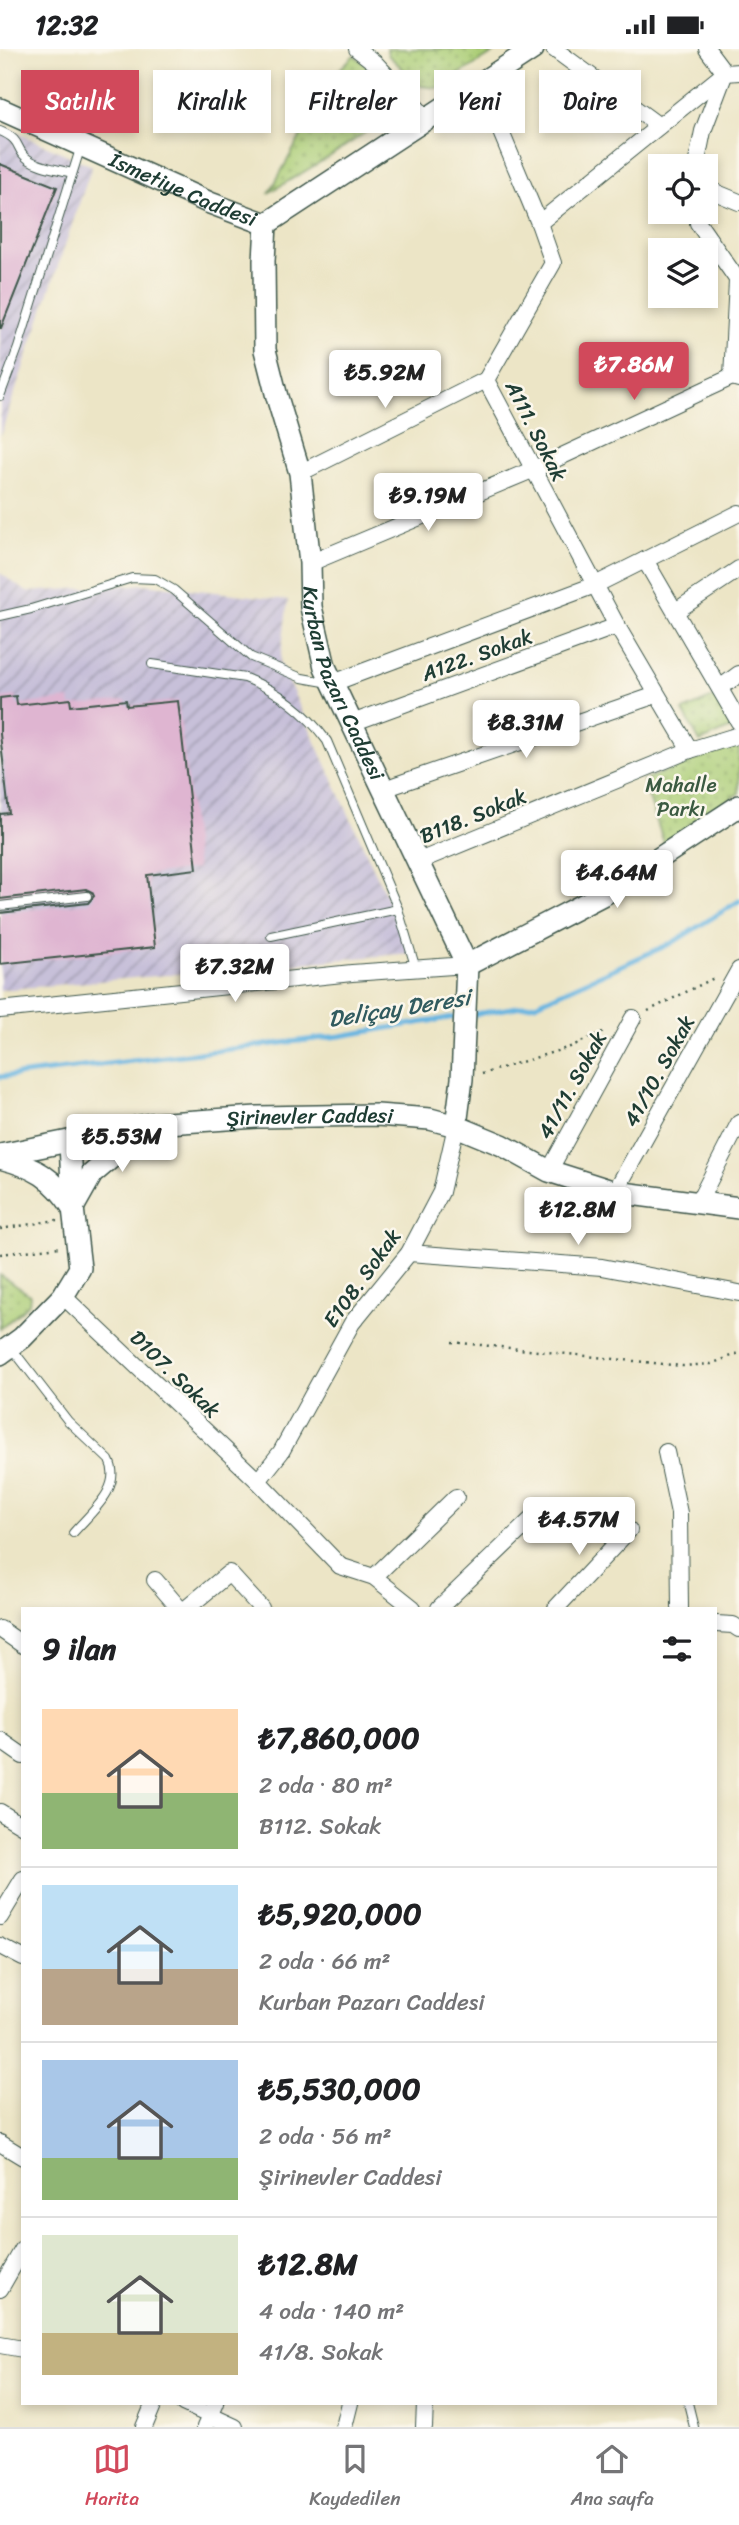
<!DOCTYPE html>
<html lang="tr">
<meta charset="utf-8">
<style>
:root{--surface:#fff;--page:#f2f2f2;--text:#202124;--muted:#757577;--line:#e0e0e0;--accent:#d1495b}
body{margin:0;font-family:Sriracha,sans-serif;background:var(--page);color:var(--text);height:100vh;display:flex;flex-direction:column;font-size:26px;white-space:nowrap}
*{box-sizing:border-box;margin:0}
p{font-size:23px;color:var(--muted)}
.icon{flex:none;width:38px;height:38px;fill:none;stroke:currentColor;stroke-width:2;stroke-linecap:round;stroke-linejoin:round}
.map{position:relative;flex:1;overflow:hidden}
.panel{position:absolute;left:21px;top:1558px;width:696px;height:798px;display:flex;flex-direction:column;background:var(--surface);border-radius:0px;box-shadow:0 4px 10px #0003}
.panel>*{flex:none}
.top-card{position:absolute;left:21px;top:21px;width:698px;height:63px;display:flex;gap:14px}
.fabs{position:absolute;left:648px;top:105px;display:grid;gap:14px}
.fabs a{display:grid;place-items:center;width:70px;height:70px;border-radius:0px;background:var(--surface);box-shadow:0 4px 10px #0003;font-size:35px}
.price{position:absolute;translate:-50% -60px;padding:0 16px;border-radius:7px;background:#fff;color:#222;font-size:23px;line-height:46px;filter:drop-shadow(0 2px 4px #0008)}
.price::after{content:'';position:absolute;left:50%;top:42px;width:21px;height:16px;margin-left:-10px;background:inherit;clip-path:polygon(0 0,100% 0,50% 100%)}
.price.selected{background:var(--accent);color:#fff}
ul{padding:0;list-style:none}
li{display:flex;align-items:center;gap:21px;height:175px;padding:0 21px}
li+li{border-top:2px solid var(--line)}
li span{display:grid;place-items:center;flex:none;width:196px;height:140px;border-radius:0px;color:#555}
li>.icon{margin-inline-start:auto}
span .icon{width:84px;height:84px;fill:#fffc;stroke-width:1}
li b{font-size:30px}
h2{display:flex;justify-content:space-between;align-items:center;height:84px;padding:0 21px;font-size:30px}
.chip{padding:0 24px;border-radius:0px;background:var(--surface);box-shadow:0 4px 10px #0003;font-size:24px;line-height:63px}
.chip.selected{background:var(--accent);color:#fff}
.status{display:flex;justify-content:space-between;align-items:center;height:49px;padding:0 35px;background:var(--surface);direction:ltr}
.status svg{height:19px;fill:currentColor}
.tabs{display:flex;justify-content:space-around;align-items:center;height:98px;border-top:2px solid var(--line);background:var(--surface);font-size:19px;color:var(--muted)}
.tabs a{display:grid;justify-items:center;gap:4px}
.tabs .selected{color:var(--accent)}
.map>svg:first-child{display:block}
.industrial{fill:url(#industrial-furrows)}
.green{fill:url(#green-dots);stroke:#658555;stroke-width:2}
.lines{fill:none;stroke-linecap:round;stroke-linejoin:round}
.stream{stroke:#68b5e1;stroke-width:5}
.building{fill:#dfb5d1}
.lane-casing{stroke:#3e564a;stroke-width:10}
.street-casing{stroke:#3e564a;stroke-width:18}
.secondary-casing{stroke:#3e564a;stroke-width:24}
.path{stroke:#3e564a;stroke-width:2.5;stroke-dasharray:2 5;stroke-linecap:butt}
.lane{stroke:#fff;stroke-width:8}
.street{stroke:#fff;stroke-width:16}
.secondary{stroke:#fff;stroke-width:21}
.labels{text-anchor:middle;stroke-width:5;stroke-linejoin:round;paint-order:stroke}
.street-label{font-size:21px;fill:#1f3d34;stroke:#fbf7ec}
.park-label{font-size:21px;fill:#3b5a41;stroke:#fbf7ec}
.water-label{font-size:23px;font-style:italic;fill:#315b5f;stroke:#fbf7ec}
</style>
<div class="status"><b>12:32</b><svg viewBox="0 0 49 12"><path d="M0 12V9h3v3zM5 12V6h3v6zM10 12V3h3v9zM15 12V0h3v12zM26 1h20v11H26zM47 4h2v5h-2z"/></svg></div>
<div class="map">
<svg width="739" height="2378" viewBox="0 0 739 2378">
<defs>
<pattern id="industrial-furrows" width="10" height="10" patternUnits="userSpaceOnUse" patternTransform="scale(1.75)"><rect width="10" height="10" fill="#c7c0d9"/><path d="M-1 1l2-2M0 10L10 0M9 11l2-2" fill="none" stroke="#a19db1"/></pattern>
<pattern id="green-dots" width="8" height="8" patternUnits="userSpaceOnUse" patternTransform="scale(1.75)"><rect width="8" height="8" fill="#abcd76"/><path d="M2 2h.1M6 6h.1" fill="none" stroke="#8ba862" stroke-width="1.8" stroke-linecap="round"/></pattern>
</defs>
<rect width="100%" height="100%" fill="#fbf7ec"/>
<filter id="ink" filterUnits="userSpaceOnUse"><feTurbulence type="fractalNoise" baseFrequency=".0143" numOctaves="2"/><feDisplacementMap in="SourceGraphic" scale="14" xChannelSelector="R" yChannelSelector="G"/><feConvolveMatrix kernelMatrix="1 2 1 2 8 2 1 2 1" color-interpolation-filters="sRGB"/></filter>
<filter id="wash" filterUnits="userSpaceOnUse"><feTurbulence type="fractalNoise" baseFrequency=".00686" numOctaves="4" result="noise"/><feDisplacementMap in="SourceGraphic" scale="28" xChannelSelector="R" yChannelSelector="G"/><feGaussianBlur stdDeviation="1.57" result="paint"/><feColorMatrix in="noise" values="0 0 0 0 0 0 0 0 0 0 0 0 0 0 0 0 0 1.4 0 .05"/><feComposite in="paint" operator="in"/></filter>
<g filter="url(#wash)">
<rect width="100%" height="100%" fill="#ece5c6"/>
<g class="industrial">
<path d="M0,76L92,117L0,387Z"/>
<path d="M0,524L27,543L144,535L288,551L280,614L412,904L0,941Z"/>
</g>
<g class="green">
<path d="M387,0H500L437,39L421,37L388,6Z"/>
<path d="M354,6L370,19L405,57L329,108L270,143L335,25Z"/>
<path d="M717,647L731,679L700,693L683,662Z"/>
<path d="M739,694V744L664,794L643,731Z"/>
<path d="M0,1226L30,1246L29,1255L0,1280Z"/>
</g>
<g class="lines">
<g class="stream">
<path d="M470,966L535,955L672,894L739,852"/>
<path d="M0,1028L340,987L461,967"/>
</g>
</g>
<g id="blocks">
<g class="building">
<path d="M0,115L57,138L1,279H0Z"/>
<path d="M16,647L17,656L70,650L71,657L126,651L127,657L178,652L197,820L147,826L155,898L0,915V864L88,854L94,847L92,843L86,840L0,850V765L9,764L0,685V649Z"/>
</g>
</g>
</g>
<g filter="url(#ink)">
<use href="#blocks" fill-opacity="0" stroke="#3e564a" stroke-width="2"/>
<g class="lines">
<defs>
<g id="lane">
<path d="M0,82C24,92 14,100 28,110C39,118 58,120 72,124"/>
<path d="M0,347L18,299L81,97"/>
<path d="M0,567L31,560L132,529L155,530L174,541L251,608L302,629L330,634"/>
<path d="M152,615L245,629C279,642 305,662 327,692L398,860L416,920"/>
<path d="M0,857L87,847"/>
<path d="M271,887L398,860"/>
<path d="M10,1297L68,1372L109,1411C123,1439 91,1463 73,1484"/>
<path d="M688,2354L694,2378"/>
</g>
<g id="street">
<path d="M357,0L375,14L428,71"/>
<path d="M554,0L659,77"/>
<path d="M481,35L539,174L553,214L486,331L617,577L690,701"/>
<path d="M696,117L703,82L725,24L707,0"/>
<path d="M705,139L739,153"/>
<path d="M697,163L698,174L739,233"/>
<path d="M539,174L725,24L739,23"/>
<path d="M732,328L737,232"/>
<path d="M300,424L486,331"/>
<path d="M645,511L739,673"/>
<path d="M310,514L532,421L732,328L739,330"/>
<path d="M676,562L739,520"/>
<path d="M333,634L595,536L739,464"/>
<path d="M720,639L739,625"/>
<path d="M352,674L617,577"/>
<path d="M384,740L656,646"/>
<path d="M419,812L690,701L739,686"/>
<path d="M0,961L352,924L467,916"/>
<path d="M549,1122L633,969"/>
<path d="M615,1143L739,921"/>
<path d="M699,1152L739,1074"/>
<path d="M409,1204L602,1218L739,1244"/>
<path d="M63,1247L258,1432L340,1517L374,1528L413,1559"/>
<path d="M666,1403L679,1464L680,1559"/>
<path d="M258,1432L281,1403L352,1274L409,1204L441,1143L456,1077"/>
<path d="M374,1528L456,1448"/>
<path d="M155,1531L179,1559"/>
<path d="M187,1559L229,1524L261,1559"/>
<path d="M439,1559L538,1464"/>
<path d="M556,1559L629,1481"/>
<path d="M716,1575L733,1576L739,1580"/>
<path d="M0,1580L23,1596"/>
<path d="M0,1691L23,1707"/>
<path d="M0,1763L23,1777"/>
<path d="M0,1868L23,1830"/>
<path d="M0,1897L23,1909"/>
<path d="M0,2094L23,2108"/>
<path d="M0,2240L23,2200"/>
<path d="M0,2296L23,2300"/>
<path d="M183,2354L235,2378"/>
<path d="M144,2378L154,2354"/>
<path d="M205,2378L216,2354"/>
<path d="M344,2378L350,2354"/>
<path d="M424,2378L425,2354"/>
</g>
<g id="secondary">
<path id="s1" d="M0,60L210,154L266,175L533,0"/>
<path id="s2" d="M266,175L264,212L265,301L277,348L300,424L310,514L311,558L325,618L467,916L462,1030L456,1077"/>
<path d="M467,916L606,844L739,757"/>
<path id="s3" d="M0,1106L152,1075L257,1068L377,1066L430,1070L456,1077L502,1096L549,1122L615,1143L739,1159"/>
<path d="M0,1109C35,1118 53,1128 73,1159"/>
<path d="M74,1157L92,1125L146,1079"/>
<path d="M0,1305L22,1289L63,1247L80,1219L73,1159L70,1092"/>
</g>
</defs>
<use href="#lane" class="lane-casing"/>
<use href="#street" class="street-casing"/>
<use href="#secondary" class="secondary-casing"/>
<g class="path">
<path d="M648,962L714,929"/>
<path d="M482,1025L570,998L607,981"/>
<path d="M0,1180L57,1171"/>
<path d="M0,1205L59,1198"/>
<path d="M452,1293L682,1317L711,1315L739,1304"/>
</g>
<use href="#lane" class="lane"/>
<use href="#street" class="street"/>
<use href="#secondary" class="secondary"/>
</g>
</g>
<g class="labels">
<g class="street-label">
<text dy="7" stroke="none"><textPath href="#s1" startOffset="200">İsmetiye Caddesi</textPath></text>
<text transform="translate(536 382) rotate(63)" y="7">A111. Sokak</text>
<text transform="translate(477 606) rotate(-20)" y="7">A122. Sokak</text>
<text dy="7" stroke="none"><textPath href="#s2" startOffset="471">Kurban Pazarı Caddesi</textPath></text>
<text transform="translate(473 767) rotate(-22)" y="7">B118. Sokak</text>
<text transform="translate(659 1022) rotate(-61)" y="7">41/10. Sokak</text>
<text transform="translate(572 1036) rotate(-61)" y="7">41/11. Sokak</text>
<text dy="7" stroke="none"><textPath href="#s3" startOffset="313">Şirinevler Caddesi</textPath></text>
<text transform="translate(362 1229) rotate(-54)" y="7">E108. Sokak</text>
<text transform="translate(175 1325) rotate(44)" y="7">D107. Sokak</text>
</g>
<g class="park-label">
<text x="681" y="743">Mahalle<tspan x="681" dy="24">Parkı</tspan></text>
</g>
<g class="water-label">
<text transform="translate(399 959) rotate(-9)" y="8">Deliçay Deresi</text>
</g>
</g>
</svg>
<div class="fabs">
<a><svg class="icon" aria-label="locate" viewBox="0 0 24 24"><circle cx="12" cy="12" r="6"/><path d="M12 2v4M12 18v4M2 12h4M18 12h4"/></svg></a>
<a><svg class="icon" aria-label="layers" viewBox="0 0 24 24"><path d="M12 4l9 5-9 5-9-5zM3 14l9 5 9-5"/></svg></a>
</div>
<b class="price selected" style="left:634px;top:353px">₺7.86M</b>
<b class="price" style="left:385px;top:361px">₺5.92M</b>
<b class="price" style="left:428px;top:484px">₺9.19M</b>
<b class="price" style="left:526px;top:711px">₺8.31M</b>
<b class="price" style="left:617px;top:861px">₺4.64M</b>
<b class="price" style="left:235px;top:955px">₺7.32M</b>
<b class="price" style="left:122px;top:1125px">₺5.53M</b>
<b class="price" style="left:578px;top:1198px">₺12.8M</b>
<b class="price" style="left:579px;top:1508px">₺4.57M</b>
<div class="top-card">
<a class="chip selected">Satılık</a>
<a class="chip">Kiralık</a>
<a class="chip">Filtreler</a>
<a class="chip">Yeni</a>
<a class="chip">Daire</a>
</div>
<section class="panel">
<h2>9 ilan<svg class="icon" aria-label="filters" viewBox="0 0 24 24"><path d="M4 7h16M4 17h16"/><circle cx="9" cy="7" r="2"/><circle cx="15" cy="17" r="2"/></svg></h2>
<ul>
<li><span style="background:linear-gradient(#ffd9b3 60%,#8fb573 0)"><svg class="icon" aria-label="home" viewBox="0 0 24 24"><path d="M3 11l9-7 9 7M6 9v11h12V9"/></svg></span><div><b>₺7,860,000</b><p>2 oda · 80 m²</p><p>B112. Sokak</p></div></li>
<li><span style="background:linear-gradient(#bfe0f5 60%,#b9a48a 0)"><svg class="icon" aria-label="home" viewBox="0 0 24 24"><path d="M3 11l9-7 9 7M6 9v11h12V9"/></svg></span><div><b>₺5,920,000</b><p>2 oda · 66 m²</p><p>Kurban Pazarı Caddesi</p></div></li>
<li><span style="background:linear-gradient(#a9c7e8 70%,#8fb573 0)"><svg class="icon" aria-label="home" viewBox="0 0 24 24"><path d="M3 11l9-7 9 7M6 9v11h12V9"/></svg></span><div><b>₺5,530,000</b><p>2 oda · 56 m²</p><p>Şirinevler Caddesi</p></div></li>
<li><span style="background:linear-gradient(#dfe7d0 70%,#c2b280 0)"><svg class="icon" aria-label="home" viewBox="0 0 24 24"><path d="M3 11l9-7 9 7M6 9v11h12V9"/></svg></span><div><b>₺12.8M</b><p>4 oda · 140 m²</p><p>41/8. Sokak</p></div></li>
</ul>
</section>
</div>
<nav class="tabs">
<a class="selected"><svg class="icon" aria-label="map" viewBox="0 0 24 24"><path d="M3 6l6-2 6 2 6-2v14l-6 2-6-2-6 2zM9 4v14M15 6v14"/></svg>Harita</a>
<a><svg class="icon" aria-label="saved" viewBox="0 0 24 24"><path d="M7 4h10v16l-5-4-5 4z"/></svg>Kaydedilen</a>
<a><svg class="icon" aria-label="home" viewBox="0 0 24 24"><path d="M3 11l9-7 9 7M6 9v11h12V9"/></svg>Ana sayfa</a>
</nav>
